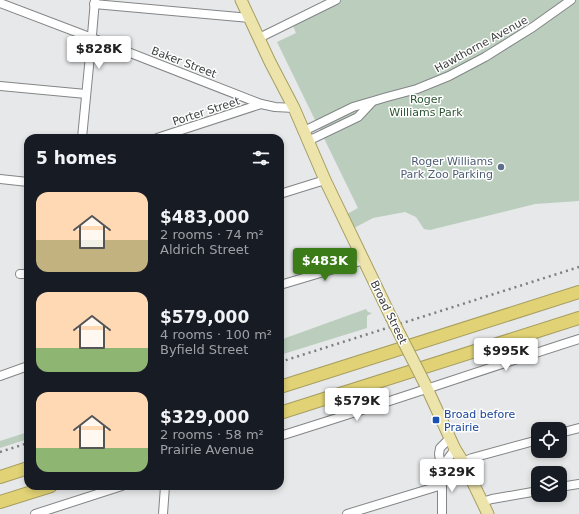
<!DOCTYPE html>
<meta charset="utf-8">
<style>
:root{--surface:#171b24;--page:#242831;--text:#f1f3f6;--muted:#9ea1a6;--accent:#3b7b18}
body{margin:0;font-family:"DejaVu Sans",sans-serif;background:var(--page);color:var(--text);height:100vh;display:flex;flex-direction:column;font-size:15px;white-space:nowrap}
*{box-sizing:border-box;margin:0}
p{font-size:13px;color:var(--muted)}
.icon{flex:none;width:22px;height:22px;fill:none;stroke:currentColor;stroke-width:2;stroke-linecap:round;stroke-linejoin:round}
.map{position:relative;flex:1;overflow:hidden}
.drawer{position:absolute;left:24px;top:134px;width:260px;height:356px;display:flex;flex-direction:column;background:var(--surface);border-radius:12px;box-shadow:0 2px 6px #0003}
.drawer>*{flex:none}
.tools{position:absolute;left:531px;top:422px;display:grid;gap:8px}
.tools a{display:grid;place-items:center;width:36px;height:36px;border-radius:8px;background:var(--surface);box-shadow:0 2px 6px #0003;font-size:20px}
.price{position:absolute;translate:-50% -34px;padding:0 9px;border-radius:4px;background:#fff;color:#222;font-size:13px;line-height:26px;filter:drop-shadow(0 1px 2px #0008)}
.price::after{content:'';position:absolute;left:50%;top:24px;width:12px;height:9px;margin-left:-6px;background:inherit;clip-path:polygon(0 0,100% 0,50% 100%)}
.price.current{background:var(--accent);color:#fff}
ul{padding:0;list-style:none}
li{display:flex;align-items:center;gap:12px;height:100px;padding:0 12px}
li span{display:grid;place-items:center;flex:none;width:112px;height:80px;border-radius:12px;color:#555}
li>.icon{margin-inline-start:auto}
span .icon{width:48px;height:48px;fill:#fffc;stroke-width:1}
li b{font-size:17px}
h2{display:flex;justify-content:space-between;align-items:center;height:48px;padding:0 12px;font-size:17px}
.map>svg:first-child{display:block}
.green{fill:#bbcdbd}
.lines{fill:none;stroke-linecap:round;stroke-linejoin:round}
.minor-casing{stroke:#838586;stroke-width:10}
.major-casing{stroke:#a79e61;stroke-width:13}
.highway-casing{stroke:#a79e61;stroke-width:14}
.minor{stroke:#fff;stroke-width:8}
.major{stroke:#ede4ac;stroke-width:11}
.highway{stroke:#e1d275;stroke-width:12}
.rail{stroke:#7c7e7e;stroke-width:2.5;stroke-dasharray:2 4;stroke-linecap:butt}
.major-bridge-casing{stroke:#a79e61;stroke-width:13;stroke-linecap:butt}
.major-bridge{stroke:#ede4ac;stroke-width:11}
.service-dot{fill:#5c6f8a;stroke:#fff;stroke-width:1.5}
.transit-dot{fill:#1a4fb4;stroke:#fff;stroke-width:1.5}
.labels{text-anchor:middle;stroke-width:3;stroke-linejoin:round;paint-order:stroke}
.street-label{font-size:11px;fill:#3c3d3d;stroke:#fff}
.park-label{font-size:11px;fill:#2a5532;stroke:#fff}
.service-label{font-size:11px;fill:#4e5e75;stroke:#fff;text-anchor:end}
.transit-label{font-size:11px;fill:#164399;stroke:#fff;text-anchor:start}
</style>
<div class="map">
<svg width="579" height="514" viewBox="0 0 579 514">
<rect width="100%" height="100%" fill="#e6e8e9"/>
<g class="green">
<path d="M330,0H579V201L535,204L430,230L424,229L416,217L405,212L373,218L354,228L347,214L358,208L277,42L296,33L291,21Z"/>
<path d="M366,309L368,312L372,313L367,316V328L280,355V340Z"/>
<path d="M28,432V439L0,448V441Z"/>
</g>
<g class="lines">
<defs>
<g id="minor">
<path d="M0,3L92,38L261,104L275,107L294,108"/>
<path d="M94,4L250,18"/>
<path d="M259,38L336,0"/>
<path d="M0,86L86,94"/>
<path d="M304,131L353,107L387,97L417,89L449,76L485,57L533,27L571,0"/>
<path d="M82,138L92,35L95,0"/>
<path d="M157,138L261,104"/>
<path d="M308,141L358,117L372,102"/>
<path d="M0,179L28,182"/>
<path d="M280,194L325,180"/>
<path d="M20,274H28"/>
<path d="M280,285L364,260"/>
<path d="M0,376L28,366"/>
<path d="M560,433L579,428"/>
<path d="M280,436C380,405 479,371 579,339"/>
<path d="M463,462L472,458L538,440"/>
<path d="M442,473L447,460L455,449"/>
<path d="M560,487L579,484"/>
<path d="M482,502L492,499L538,491"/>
<path d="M35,514L122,486"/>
<path d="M163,514L165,486"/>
<path d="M347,514L442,485"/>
<path d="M442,514V473L439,454L440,448L450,438"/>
</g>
<g id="major">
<path d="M241,0L270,62L294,108L325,180L391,317"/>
<path d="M425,384L455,449L463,462L488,514"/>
</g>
<g id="highway">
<path d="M280,387L579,292"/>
<path d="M280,413L579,318"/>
<path d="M0,477L28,468"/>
<path d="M0,502L51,486"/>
</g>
</defs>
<use href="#minor" class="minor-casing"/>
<use href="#major" class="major-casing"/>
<use href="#highway" class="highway-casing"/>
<use href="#minor" class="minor"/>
<use href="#major" class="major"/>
<use href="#highway" class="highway"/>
<g class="rail">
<path d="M280,362L579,267"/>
<path d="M0,452L28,443"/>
</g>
<defs>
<path id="major-bridge" d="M391,317L425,384"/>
</defs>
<use href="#major-bridge" class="major-bridge-casing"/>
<use href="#major-bridge" class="major-bridge"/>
</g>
<circle class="service-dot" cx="501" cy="167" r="4"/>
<rect class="transit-dot" x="432" y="416" width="8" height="8" rx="2"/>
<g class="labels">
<g class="street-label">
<text transform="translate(481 44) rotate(-29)" y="4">Hawthorne Avenue</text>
<text transform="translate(184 62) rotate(21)" y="4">Baker Street</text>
<text transform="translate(206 111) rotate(-18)" y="4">Porter Street</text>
<text transform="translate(389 312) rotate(64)" y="4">Broad Street</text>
</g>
<g class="park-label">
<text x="426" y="103">Roger<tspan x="426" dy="13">Williams Park</tspan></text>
</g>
<g class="service-label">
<text x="493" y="165">Roger Williams<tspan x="493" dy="13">Park Zoo Parking</tspan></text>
</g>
<g class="transit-label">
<text x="444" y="418">Broad before<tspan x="444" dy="13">Prairie</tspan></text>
</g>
</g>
</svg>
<div class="tools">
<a><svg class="icon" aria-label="locate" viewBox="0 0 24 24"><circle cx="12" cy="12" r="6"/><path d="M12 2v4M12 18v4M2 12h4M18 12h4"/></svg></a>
<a><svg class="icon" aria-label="layers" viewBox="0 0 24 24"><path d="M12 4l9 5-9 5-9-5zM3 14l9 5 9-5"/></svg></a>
</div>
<b class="price" style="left:99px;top:70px">$828K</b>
<b class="price current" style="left:325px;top:282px">$483K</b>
<b class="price" style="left:506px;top:372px">$995K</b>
<b class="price" style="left:357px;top:422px">$579K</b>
<b class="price" style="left:452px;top:493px">$329K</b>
<section class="drawer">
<h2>5 homes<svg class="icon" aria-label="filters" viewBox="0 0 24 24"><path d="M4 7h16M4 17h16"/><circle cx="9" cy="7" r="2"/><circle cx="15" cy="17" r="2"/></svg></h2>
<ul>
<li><span style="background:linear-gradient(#ffd9b3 60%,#c2b280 0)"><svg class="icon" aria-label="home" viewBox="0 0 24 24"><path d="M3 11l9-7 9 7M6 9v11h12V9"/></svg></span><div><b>$483,000</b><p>2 rooms · 74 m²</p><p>Aldrich Street</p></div></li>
<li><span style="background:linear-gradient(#ffd9b3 70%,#8fb573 0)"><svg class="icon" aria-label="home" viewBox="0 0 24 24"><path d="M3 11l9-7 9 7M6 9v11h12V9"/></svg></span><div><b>$579,000</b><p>4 rooms · 100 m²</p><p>Byfield Street</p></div></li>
<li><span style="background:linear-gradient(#ffd9b3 70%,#8fb573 0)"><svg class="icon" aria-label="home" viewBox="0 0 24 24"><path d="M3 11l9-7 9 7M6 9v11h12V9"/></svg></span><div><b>$329,000</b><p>2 rooms · 58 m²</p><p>Prairie Avenue</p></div></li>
</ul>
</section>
</div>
